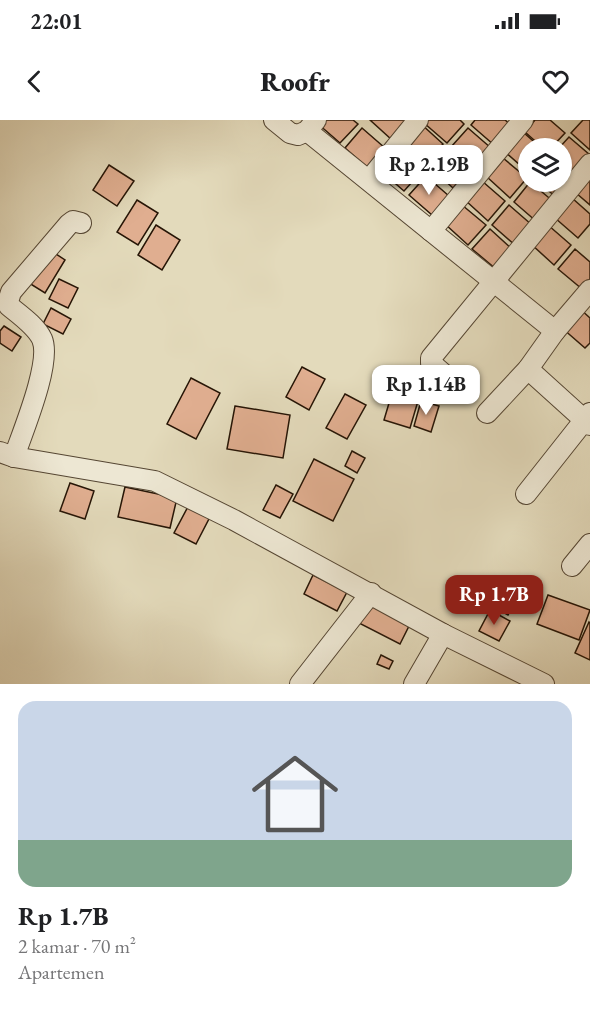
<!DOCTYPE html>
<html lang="id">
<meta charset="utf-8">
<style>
:root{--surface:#fff;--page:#f6f6f6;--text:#202124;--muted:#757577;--line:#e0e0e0;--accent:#8f2418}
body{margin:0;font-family:"EB Garamond",serif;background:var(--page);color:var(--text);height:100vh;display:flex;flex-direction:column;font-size:22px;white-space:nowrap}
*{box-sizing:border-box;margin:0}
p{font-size:20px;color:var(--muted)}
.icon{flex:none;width:33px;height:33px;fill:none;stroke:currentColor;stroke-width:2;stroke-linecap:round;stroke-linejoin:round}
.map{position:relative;height:564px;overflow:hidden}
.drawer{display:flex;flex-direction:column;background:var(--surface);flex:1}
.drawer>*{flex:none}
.buttons{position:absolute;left:518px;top:18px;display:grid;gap:12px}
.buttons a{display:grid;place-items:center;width:54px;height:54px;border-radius:50%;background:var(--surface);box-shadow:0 2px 4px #0004;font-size:30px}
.price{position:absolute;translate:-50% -51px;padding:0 14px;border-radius:12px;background:#fff;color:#222;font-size:20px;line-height:39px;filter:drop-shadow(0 2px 3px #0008)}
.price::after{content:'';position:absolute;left:50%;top:36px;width:18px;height:14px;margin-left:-9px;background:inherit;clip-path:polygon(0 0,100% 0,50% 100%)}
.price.active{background:var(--accent);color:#fff}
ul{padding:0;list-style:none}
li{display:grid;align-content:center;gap:12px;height:318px;padding:0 18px}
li+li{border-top:2px solid var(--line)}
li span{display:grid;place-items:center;height:186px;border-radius:18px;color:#555}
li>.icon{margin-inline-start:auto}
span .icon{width:108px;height:108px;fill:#fffc;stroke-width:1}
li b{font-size:26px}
.status{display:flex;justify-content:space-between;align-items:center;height:42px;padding:0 30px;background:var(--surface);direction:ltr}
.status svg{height:16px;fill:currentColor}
header{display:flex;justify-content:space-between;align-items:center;height:78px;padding:0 18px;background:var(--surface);font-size:27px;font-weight:800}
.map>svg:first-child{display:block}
.building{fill:#e0ae90;stroke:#261506;stroke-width:1.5}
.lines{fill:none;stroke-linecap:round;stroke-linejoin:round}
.minor-casing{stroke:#554633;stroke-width:22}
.minor{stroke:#ede7d3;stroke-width:20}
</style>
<div class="status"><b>22:01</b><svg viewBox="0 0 49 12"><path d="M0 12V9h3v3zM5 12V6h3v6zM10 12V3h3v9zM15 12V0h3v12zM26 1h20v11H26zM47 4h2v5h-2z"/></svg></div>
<header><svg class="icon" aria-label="back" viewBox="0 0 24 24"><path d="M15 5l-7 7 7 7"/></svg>Roofr<svg class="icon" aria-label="heart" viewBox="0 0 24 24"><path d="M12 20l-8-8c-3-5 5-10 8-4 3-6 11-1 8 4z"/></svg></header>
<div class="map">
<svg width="590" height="564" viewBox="0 0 590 564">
<rect width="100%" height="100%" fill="#e3dabb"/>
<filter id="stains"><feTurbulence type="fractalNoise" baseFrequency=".00333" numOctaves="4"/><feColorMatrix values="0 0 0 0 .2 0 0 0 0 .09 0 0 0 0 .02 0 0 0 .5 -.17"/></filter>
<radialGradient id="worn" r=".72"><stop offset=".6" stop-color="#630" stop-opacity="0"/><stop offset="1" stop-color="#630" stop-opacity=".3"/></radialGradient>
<g class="building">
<path d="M320,0H353L358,4L340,23L317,3Z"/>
<path d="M370,0H409L392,20Z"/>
<path d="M427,0H460L464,4L447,23L424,3Z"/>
<path d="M475,0H505L511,5L494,25L471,5Z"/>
<path d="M535,0H550L565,13L551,28H543L525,12Z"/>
<path d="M583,0H590V30L571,13Z"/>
<path d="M420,3L443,24L426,43L402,23Z"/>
<path d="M362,8L385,28L368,48L345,28Z"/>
<path d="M468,8L491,28L475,48L451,27Z"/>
<path d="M523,12L541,28H528V52L505,32Z"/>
<path d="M569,17L590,35L575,57L561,45V28H559Z"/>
<path d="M447,28L470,48L453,68L430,47Z"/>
<path d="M399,31L422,51L404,71L381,51Z"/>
<path d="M503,38L527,58L510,78L487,57Z"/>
<path d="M109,45L134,61L117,86L93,70Z"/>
<path d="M561,47L573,57L556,77L538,62H561Z"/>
<path d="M426,56L449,76L432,95L409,75Z"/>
<path d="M590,57V85L576,73Z"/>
<path d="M482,61L505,81L488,101L465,80Z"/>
<path d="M530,62L554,82L537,102L514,82Z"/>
<path d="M572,78L590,94V104L578,118L555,98Z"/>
<path d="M137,80L158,93L138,125L117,112Z"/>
<path d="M462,85L486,105L468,125L445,104Z"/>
<path d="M509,85L532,105L515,125L492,105Z"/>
<path d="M156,105L180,120L162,150L138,135Z"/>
<path d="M548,105L571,125L554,145L531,124Z"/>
<path d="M490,109L513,130L496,149L472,129Z"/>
<path d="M575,129L590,142V159L582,169L558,149Z"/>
<path d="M50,130L65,140L45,173L29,163Z"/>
<path d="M59,159L78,168L68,188L49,179Z"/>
<path d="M51,188L71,199L63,214L43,204Z"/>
<path d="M579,188L590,198V223L585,228L562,208Z"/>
<path d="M4,206L21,217L12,231L0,223V211Z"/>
<path d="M302,247L325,259L309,290L286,277Z"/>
<path d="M191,258L220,273L196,319L167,304Z"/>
<path d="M392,273L418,281L410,308L384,300Z"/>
<path d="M345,274L366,285L347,319L326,308Z"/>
<path d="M421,281L439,286L431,312L414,306Z"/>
<path d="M235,286L290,295L283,338L227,329Z"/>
<path d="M352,331L365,338L357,353L345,346Z"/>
<path d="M314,339L354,359L333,401L293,381Z"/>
<path d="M70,363L94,371L85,399L60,391Z"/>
<path d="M276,365L293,374L280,398L263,390Z"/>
<path d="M125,367L177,378L170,408L118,397Z"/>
<path d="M191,381L212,393L196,424L174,413Z"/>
<path d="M313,455L347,472L337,491L304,474Z"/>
<path d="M503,462L521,472L508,495L490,485Z"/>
<path d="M548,475L590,490L579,520L537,504Z"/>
<path d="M366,480L411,502L400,524L355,501Z"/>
<path d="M490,490L510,501L499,521L479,511Z"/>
<path d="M589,502L590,503V540L575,533Z"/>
<path d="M381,535L393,541L389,549L377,544Z"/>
</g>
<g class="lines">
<defs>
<g id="minor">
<path d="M274,0L290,13L298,15L307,11L316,0"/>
<path d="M307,11L555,211L528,249L487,293"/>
<path d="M369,60L418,0"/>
<path d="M431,111L523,0"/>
<path d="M555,211L590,170"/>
<path d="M528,249L590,305"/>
<path d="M454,263L431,243V238L590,44"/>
<path d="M0,332L14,337L155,361L234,400L443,514L544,564"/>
<path d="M14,337C23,311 52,242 42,219C36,206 20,195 9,186L8,182L11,172L69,104L73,101L81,103"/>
<path d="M526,374L590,293"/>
<path d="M572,446L590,424"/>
<path d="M300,564L371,473"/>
<path d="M414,564L443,514"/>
</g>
</defs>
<use href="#minor" class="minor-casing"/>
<use href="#minor" class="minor"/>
</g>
<rect width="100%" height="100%" filter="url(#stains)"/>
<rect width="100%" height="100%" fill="url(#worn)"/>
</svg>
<div class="buttons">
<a><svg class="icon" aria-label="layers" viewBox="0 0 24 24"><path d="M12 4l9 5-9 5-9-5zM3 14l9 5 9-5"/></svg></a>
</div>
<b class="price" style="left:429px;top:76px">Rp 2.19B</b>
<b class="price" style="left:426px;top:296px">Rp 1.14B</b>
<b class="price active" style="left:494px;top:506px">Rp 1.7B</b>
</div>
<section class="drawer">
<ul>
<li><span style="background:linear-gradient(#c9d6e8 75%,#7fa58c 0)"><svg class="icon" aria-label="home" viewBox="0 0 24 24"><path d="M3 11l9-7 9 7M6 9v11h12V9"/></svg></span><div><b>Rp 1.7B</b><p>2 kamar · 70 m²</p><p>Apartemen</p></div></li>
</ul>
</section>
